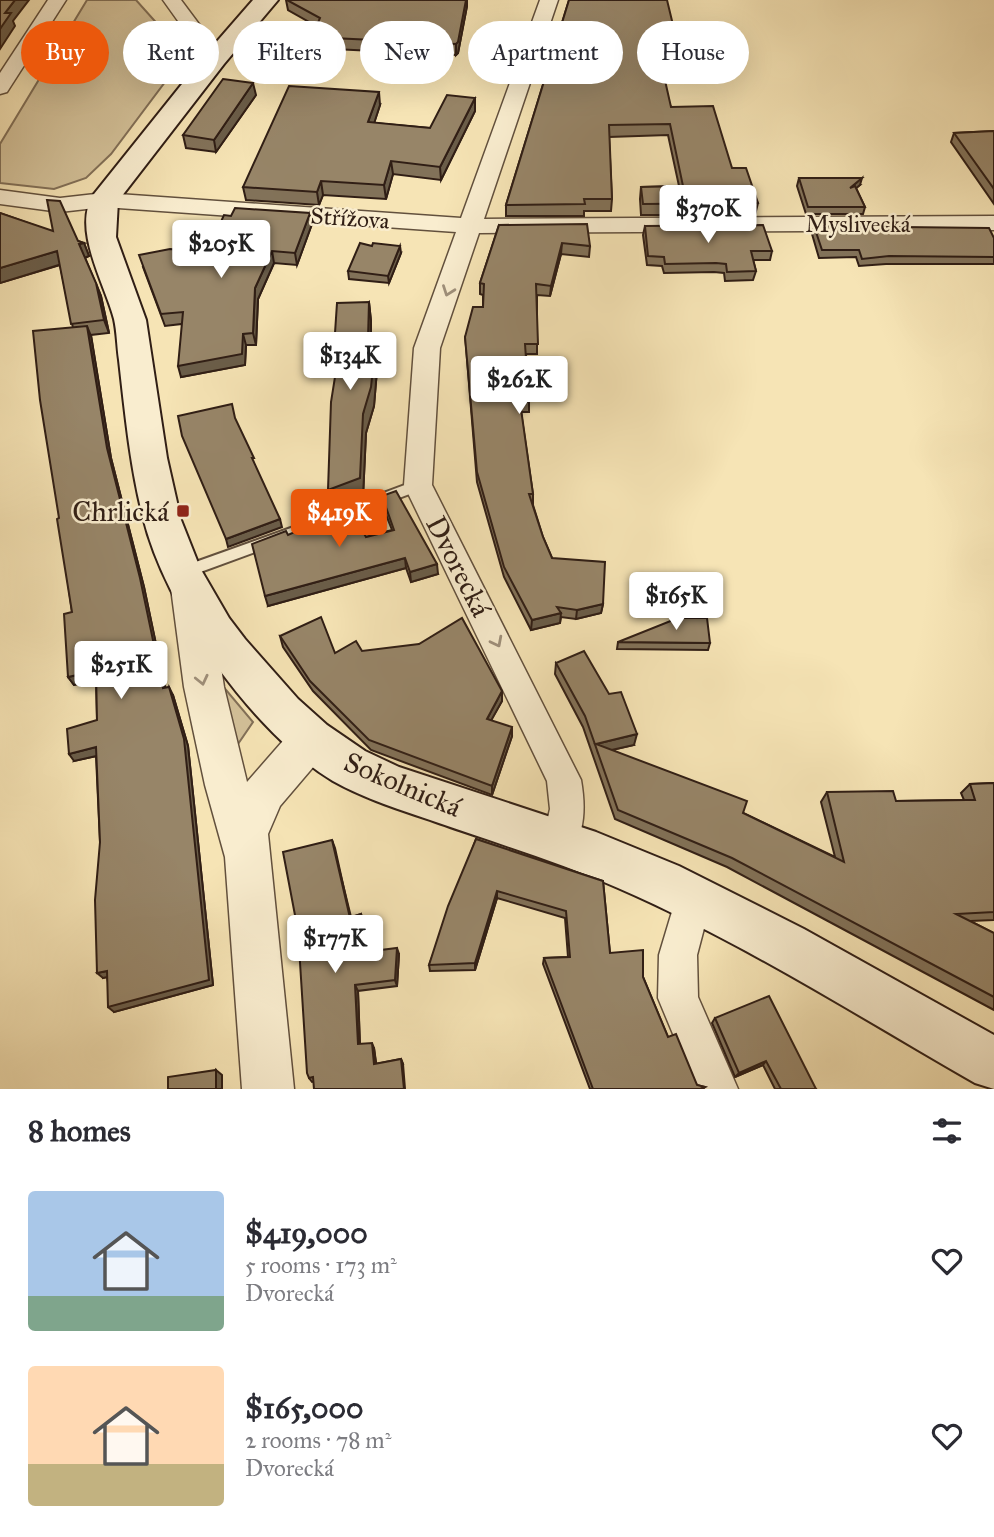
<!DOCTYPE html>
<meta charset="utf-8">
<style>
:root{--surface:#fff;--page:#f7f7f7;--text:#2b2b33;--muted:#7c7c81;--accent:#ea580c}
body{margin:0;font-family:"IM FELL Great Primer",serif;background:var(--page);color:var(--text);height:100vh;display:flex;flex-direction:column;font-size:26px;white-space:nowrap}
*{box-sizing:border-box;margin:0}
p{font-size:23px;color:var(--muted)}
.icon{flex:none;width:38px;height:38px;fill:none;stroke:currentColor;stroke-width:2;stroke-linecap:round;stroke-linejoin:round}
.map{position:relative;height:1089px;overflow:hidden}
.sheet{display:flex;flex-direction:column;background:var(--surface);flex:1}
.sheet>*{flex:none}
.hud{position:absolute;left:21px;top:21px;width:952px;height:63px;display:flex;gap:14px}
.price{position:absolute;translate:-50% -60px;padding:0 16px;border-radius:7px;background:#fff;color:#222;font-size:23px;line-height:46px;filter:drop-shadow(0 2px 4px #0008)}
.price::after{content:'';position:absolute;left:50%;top:42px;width:21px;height:16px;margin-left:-10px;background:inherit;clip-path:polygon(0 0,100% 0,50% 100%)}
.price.selected{background:var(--accent);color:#fff}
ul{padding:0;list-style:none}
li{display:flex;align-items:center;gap:21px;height:175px;padding:0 28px}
li span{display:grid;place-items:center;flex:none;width:196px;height:140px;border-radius:7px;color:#555}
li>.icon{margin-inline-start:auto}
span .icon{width:84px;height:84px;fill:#fffc;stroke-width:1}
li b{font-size:30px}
h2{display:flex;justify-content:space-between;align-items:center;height:84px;padding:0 28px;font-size:30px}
.chip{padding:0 24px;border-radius:32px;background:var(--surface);box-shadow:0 7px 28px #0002;font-size:24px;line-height:63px}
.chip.selected{background:var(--accent);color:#fff}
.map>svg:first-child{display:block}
.green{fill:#d4c29a;stroke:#827058;stroke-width:2}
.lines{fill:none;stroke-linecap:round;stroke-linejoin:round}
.service-casing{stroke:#62503d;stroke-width:4}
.minor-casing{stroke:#62503d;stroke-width:3}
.tertiary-casing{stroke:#62503d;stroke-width:3}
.secondary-casing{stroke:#301e15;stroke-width:4}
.service{fill:#f9edcf;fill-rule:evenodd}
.minor{fill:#f9edcf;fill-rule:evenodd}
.tertiary{fill:#f9edcf;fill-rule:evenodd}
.secondary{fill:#f9edcf;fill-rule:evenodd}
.wall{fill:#827259;stroke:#301e15;stroke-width:2}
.shaded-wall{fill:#6a5d49;stroke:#301e15;stroke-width:2}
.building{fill:#978568;stroke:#301e15;stroke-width:2}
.oneway{stroke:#9f907b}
.poi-dot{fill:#8f2418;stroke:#f9edcf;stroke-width:2.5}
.labels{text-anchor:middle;stroke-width:5;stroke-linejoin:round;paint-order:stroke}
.far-street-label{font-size:23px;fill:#301e15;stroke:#f9edcf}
.poi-label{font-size:28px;fill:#301e15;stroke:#f9edcf;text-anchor:end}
.street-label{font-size:28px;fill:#301e15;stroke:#f9edcf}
</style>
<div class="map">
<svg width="994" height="1089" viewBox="0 0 994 1089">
<rect width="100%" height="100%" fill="#f6e4b5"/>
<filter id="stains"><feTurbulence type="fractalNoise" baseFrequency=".00286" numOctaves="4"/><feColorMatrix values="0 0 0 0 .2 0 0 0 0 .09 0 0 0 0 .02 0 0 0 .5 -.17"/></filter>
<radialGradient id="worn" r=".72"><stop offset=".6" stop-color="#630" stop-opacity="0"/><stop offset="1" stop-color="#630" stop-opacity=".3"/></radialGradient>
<g class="green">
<path d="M87,0H136L170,38L174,58L168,78L111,154L86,178L54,189L0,183V144Z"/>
<path d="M216,678L253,722L238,744Z"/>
</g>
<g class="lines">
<defs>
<g id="service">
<path d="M418,480L423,481L425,485L423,489L335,522L330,521L328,517L330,513Z"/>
<path d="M316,519L321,520L323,524L321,528L184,578L179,576L177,572L179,568Z"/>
</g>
<g id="minor">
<path d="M48,0H66L7,92L0,94V73Z"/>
<path d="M163,0H181L225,59L222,63H208Z"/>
<path d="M540,0H558L484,219L994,216V230L479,233L440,348L432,485L581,780C586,809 584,828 573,855L560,861L547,855L542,843L550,809L547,781L404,485L414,348L456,232L104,207L60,212L0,204V190L60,198L104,193L461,218Z"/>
<path d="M693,879L706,885L712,898L697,955L698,997L738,1089H696L658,998L659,955L680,885Z"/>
</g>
<path id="tertiary" d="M190,572L203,577L209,588L224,687L247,782L296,726L311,720L326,726L332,739L326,752L280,806L268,834L294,1089H242L225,857L205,785L184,687L171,588L177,577Z"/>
<path id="secondary" d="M253,0H278L224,64L118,201L116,237L146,320L167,458L181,520L200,568L229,618L245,639L298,699L327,725L365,751L399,767L596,832L679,866L804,929L994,1035V1089L975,1083C858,1016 742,942 618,888C559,862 496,843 436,822C401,810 365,799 333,781C253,733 165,608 143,517C130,466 125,413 119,360C117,347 117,332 114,319C105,284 71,228 94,194L206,54Z"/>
</defs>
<use href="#service" class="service-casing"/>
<use href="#minor" class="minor-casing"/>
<use href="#tertiary" class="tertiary-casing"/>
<use href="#secondary" class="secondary-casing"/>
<use href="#service" class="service"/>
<use href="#minor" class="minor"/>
<use href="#tertiary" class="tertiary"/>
<use href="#secondary" class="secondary"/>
</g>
<g class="wall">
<path d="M286,0H466L467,6L458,53L456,55L313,48L312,37L316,26L288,10Z"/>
<path d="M569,0L674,29L673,41H655L656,76L671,107L732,168L758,203L755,215H641L640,199L641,187L679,186L668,135L609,137L612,199L611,211H584V216H506V205Z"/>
<path d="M256,95L216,152L186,148L183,135Z"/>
<path d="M475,98V111L441,180L393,174L386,199L323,195L319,205L246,200L243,187L380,105L374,123L430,128Z"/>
<path d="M994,131V204L951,142L954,133Z"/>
<path d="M799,178L860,185L856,188L865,207L863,214H806L797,186Z"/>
<path d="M0,213L84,243L89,256L85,258L101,296L109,333L91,335L111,458L144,587L165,688L173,695L188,746L213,985L114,1012L107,977L103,978L100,842L96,756L74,761L97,720L96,680L74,685L68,677L72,612L59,518L73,328L60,265L0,283Z"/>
<path d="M312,224L297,265L274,263L258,299L256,345H246L245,365L181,377L182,324L165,326L143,267L207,252Z"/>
<path d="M499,225L590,246L589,257L561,254L550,296L537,295V354H526L529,402V412H521L533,494V505L543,537L552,558L603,604L601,613L576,619L561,617L560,623L531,630L504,577L477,482L466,347L465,337L483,307V295L480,294V283Z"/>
<path d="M645,226L772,251L770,260H753L756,271L753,280L725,281L724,273L714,272L664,273L662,266L647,265L643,235Z"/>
<path d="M814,226L994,238V264H886L859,266L856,257L819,258L812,234Z"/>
<path d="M401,253L389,283L349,279L348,271Z"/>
<path d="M369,302L371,321V339H376L378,358L374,406L366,433L363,497L332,509L339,353L335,333Z"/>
<path d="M382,496L438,574L411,582L406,568L268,606L288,535L366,537L392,530L383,507Z"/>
<path d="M280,636L335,653L362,651L502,691V701L491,720L512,736L492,795L371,750L313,691L283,647Z"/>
<path d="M618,642L710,643L708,650L617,649Z"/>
<path d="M556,663L634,745L612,750L835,857L821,802L827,792L896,801L964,800L961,793L970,784L994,783V920L970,921L994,933V1010L727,867L615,819L583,727L555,674Z"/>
<path d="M476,839L603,881L610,953L643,977L668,1037L697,1085L705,1087L703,1089H590L543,964L544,958L568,957L565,918L497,898L475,970L430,971L429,965Z"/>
<path d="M332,840L351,917L361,914L363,921L366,952L399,954L397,986L358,991L360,1044L374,1048L376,1064L401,1059L403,1064L312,1082L309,1078Z"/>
<path d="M715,1018L816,1089H775L763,1065L735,1077L712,1023Z"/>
</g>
<g class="shaded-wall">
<path d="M15,0H29L13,21L15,26L0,49V29L5,13Z"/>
<path d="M466,0H467V6L458,53L456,55V44Z"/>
<path d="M253,83L256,95L216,152L214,140Z"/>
<path d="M379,92L380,105L370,136L368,122Z"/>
<path d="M475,98V111L441,180L440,167Z"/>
<path d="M391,161L393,174L386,199L384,185Z"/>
<path d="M862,178L860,185L848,195L850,188Z"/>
<path d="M321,181L323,195L319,205L317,192Z"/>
<path d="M310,213L312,224L297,265L295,253Z"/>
<path d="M84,243L89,256L84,258L79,244Z"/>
<path d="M562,243L561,254L550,296L551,286Z"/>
<path d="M400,246L401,253L389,283L388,276Z"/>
<path d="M57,251L62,264L0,283V268Z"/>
<path d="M272,251L274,263L258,299L256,345L253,333L255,288Z"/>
<path d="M96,283L101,296L109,333L104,320Z"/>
<path d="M369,302L371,321L370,359L368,339Z"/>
<path d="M87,326L91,336L111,458L144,587L167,696L163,688L107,448Z"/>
<path d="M243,334L246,345L245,365L181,377L178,366Z"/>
<path d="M376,339L378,358L374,406L366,433L363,497L332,509L328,490L363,414Z"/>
<path d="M280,519L282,527L228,547L226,539Z"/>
<path d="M405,558L406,568L268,606L265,596Z"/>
<path d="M437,564L438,574L411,582L410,572Z"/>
<path d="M603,604L601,613L576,619L577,610Z"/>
<path d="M561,613L560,623L531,630L532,620Z"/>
<path d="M96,671L101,679L74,685L68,677Z"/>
<path d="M169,687L173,695L188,746L213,985L114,1012L108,1007Z"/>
<path d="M502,691V701L487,728V719Z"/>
<path d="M512,727V736L492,795V786Z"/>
<path d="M637,734L634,745L598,753L596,744Z"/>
<path d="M96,747L101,755L74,761L69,754Z"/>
<path d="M332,840L335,848L352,925L350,918Z"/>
<path d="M497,891V898L475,970V963Z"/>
<path d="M361,914L363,921L367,958L365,952Z"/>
<path d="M397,948L399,954L397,986L395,980Z"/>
<path d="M107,971L112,976L103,978L97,973Z"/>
<path d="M355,985L358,991L360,1049L358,1044Z"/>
<path d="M372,1043L374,1048L377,1069L374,1064Z"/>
<path d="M401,1059L403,1064L405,1089H404Z"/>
<path d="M766,1061L763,1065L735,1077L739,1073Z"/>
<path d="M216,1070L222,1075V1089H216Z"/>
</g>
<g class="building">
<path d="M0,0H15L5,13H11L0,29Z"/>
<path d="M287,0H466L458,42L456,44L312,37L320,18Z"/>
<path d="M569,0H667L674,29L655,30L656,76H664L671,107L713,106L732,168H746L758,203L643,204L641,187L683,186L670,124L609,125L612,199H584L585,204L506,205Z"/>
<path d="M223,79L253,83L214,140L183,135Z"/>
<path d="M289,86L379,92L368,122L430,128L447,95L475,98L440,167L391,161L384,185L321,181L317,192L243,187Z"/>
<path d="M994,131V189L954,133Z"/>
<path d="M799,178H862L850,188L855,186L865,207H808Z"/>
<path d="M47,200L60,201L78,241L84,243L79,244L96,283L104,320L71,324L57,251L0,268V213L53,231Z"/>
<path d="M235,208L310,213L295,253L272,251L255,288L253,333L243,334L242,354L178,366L183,312L161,314L139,255L170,249L207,252L224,215L231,216Z"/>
<path d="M587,224L590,246L562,243L551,286L536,284L538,344H525L529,402H520L533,494H529L543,537L552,558L605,562L603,604L577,610L557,607L561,613L532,620L504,567L477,472L465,337L473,307H483L484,284L480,283L499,225Z"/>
<path d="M763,225L772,251H751L756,271L727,272L726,264L716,263L665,264L664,257L648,256L645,226Z"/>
<path d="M814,226L989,228L994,238V257L889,256L862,259L859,250H822Z"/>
<path d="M360,243L372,246L373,243L400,246L388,276L348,271Z"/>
<path d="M369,302L368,339H376L371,387L363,414L360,478L328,490L331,402L342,333H335L337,303Z"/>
<path d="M87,326L107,448L140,578L163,688L169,687L184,739L209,980L108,1007L107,971L97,973L95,900L100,842L96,747L69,754L67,729L97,720L96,671L68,677L64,614L72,612L57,519L59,518L40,400L33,331Z"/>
<path d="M232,404L235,418L254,458H252L280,519L226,539L182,436L178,416Z"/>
<path d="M396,491L437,564L410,572L405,558L265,596L252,544L286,531L288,535L350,508L366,537L394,530L382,496Z"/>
<path d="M321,617L335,653L356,641L362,651L419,644L462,618L502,691L487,719L512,727L492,786L369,740L310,681L280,636Z"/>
<path d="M678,618H707L710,643L618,642Z"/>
<path d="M584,651L609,694L621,692L637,734L596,744L747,801L743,813L844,862L827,792L893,791L896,801L967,800H975L970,784L994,783V912L956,914L994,933V997L732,858L618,810L585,716L556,663Z"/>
<path d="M476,839L603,881L610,953L643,950V977L668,1037L676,1034L697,1085L705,1087L700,1089H593L544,958L570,957L566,911L497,891L475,963L429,965L448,906Z"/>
<path d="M332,840L350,918L361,914L365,952L397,948L395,980L355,985L358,1044L372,1043L374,1064L401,1059L404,1089H314L313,1077L309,1078L307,1073L298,931L283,852Z"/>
<path d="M769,996L816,1089H781L766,1061L739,1073L715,1018Z"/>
<path d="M216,1070V1089H168V1077Z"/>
</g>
<defs><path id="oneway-chevron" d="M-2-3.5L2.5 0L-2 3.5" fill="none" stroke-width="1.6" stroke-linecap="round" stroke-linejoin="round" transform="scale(1.75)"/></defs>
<g class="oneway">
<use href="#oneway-chevron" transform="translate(448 291) rotate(110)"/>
<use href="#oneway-chevron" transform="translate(497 642) rotate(63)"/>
<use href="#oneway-chevron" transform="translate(202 680) rotate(77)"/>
</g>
<rect class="poi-dot" x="176" y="504" width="14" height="14" rx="3.5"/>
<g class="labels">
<g class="far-street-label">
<text transform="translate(350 218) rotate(4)" y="8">Střížova</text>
<text x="858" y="232">Myslivecká</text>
</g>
<g class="poi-label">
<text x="169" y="521">Chrlická</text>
</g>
<g class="street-label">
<text transform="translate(459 566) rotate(63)" y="10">Dvorecká</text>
<text transform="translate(403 784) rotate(23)" y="10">Sokolnická</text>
</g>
</g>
<rect width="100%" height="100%" filter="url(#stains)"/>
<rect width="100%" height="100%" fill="url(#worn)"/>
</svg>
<b class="price" style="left:708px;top:245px">$370K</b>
<b class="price" style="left:221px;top:280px">$205K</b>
<b class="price" style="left:350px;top:392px">$134K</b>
<b class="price" style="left:519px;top:416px">$262K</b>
<b class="price selected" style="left:339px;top:549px">$419K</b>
<b class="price" style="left:676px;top:632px">$165K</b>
<b class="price" style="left:121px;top:701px">$251K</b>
<b class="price" style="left:335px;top:975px">$177K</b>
<div class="hud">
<a class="chip selected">Buy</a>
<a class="chip">Rent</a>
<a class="chip">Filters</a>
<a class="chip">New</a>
<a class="chip">Apartment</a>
<a class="chip">House</a>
</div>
</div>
<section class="sheet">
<h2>8 homes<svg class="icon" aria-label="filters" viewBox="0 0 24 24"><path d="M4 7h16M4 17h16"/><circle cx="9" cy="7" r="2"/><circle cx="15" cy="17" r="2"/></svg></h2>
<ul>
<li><span style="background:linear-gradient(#a9c7e8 75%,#7fa58c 0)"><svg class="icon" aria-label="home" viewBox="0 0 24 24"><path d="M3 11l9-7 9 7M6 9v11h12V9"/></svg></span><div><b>$419,000</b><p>5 rooms · 173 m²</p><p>Dvorecká</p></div><svg class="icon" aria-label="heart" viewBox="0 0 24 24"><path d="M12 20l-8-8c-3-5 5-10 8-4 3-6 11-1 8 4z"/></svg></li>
<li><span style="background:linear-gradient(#ffd9b3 70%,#c2b280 0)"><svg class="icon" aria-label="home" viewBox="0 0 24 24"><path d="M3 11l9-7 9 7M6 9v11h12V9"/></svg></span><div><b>$165,000</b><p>2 rooms · 78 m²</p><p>Dvorecká</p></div><svg class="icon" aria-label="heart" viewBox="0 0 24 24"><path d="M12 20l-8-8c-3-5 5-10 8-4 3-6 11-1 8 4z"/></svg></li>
</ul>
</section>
